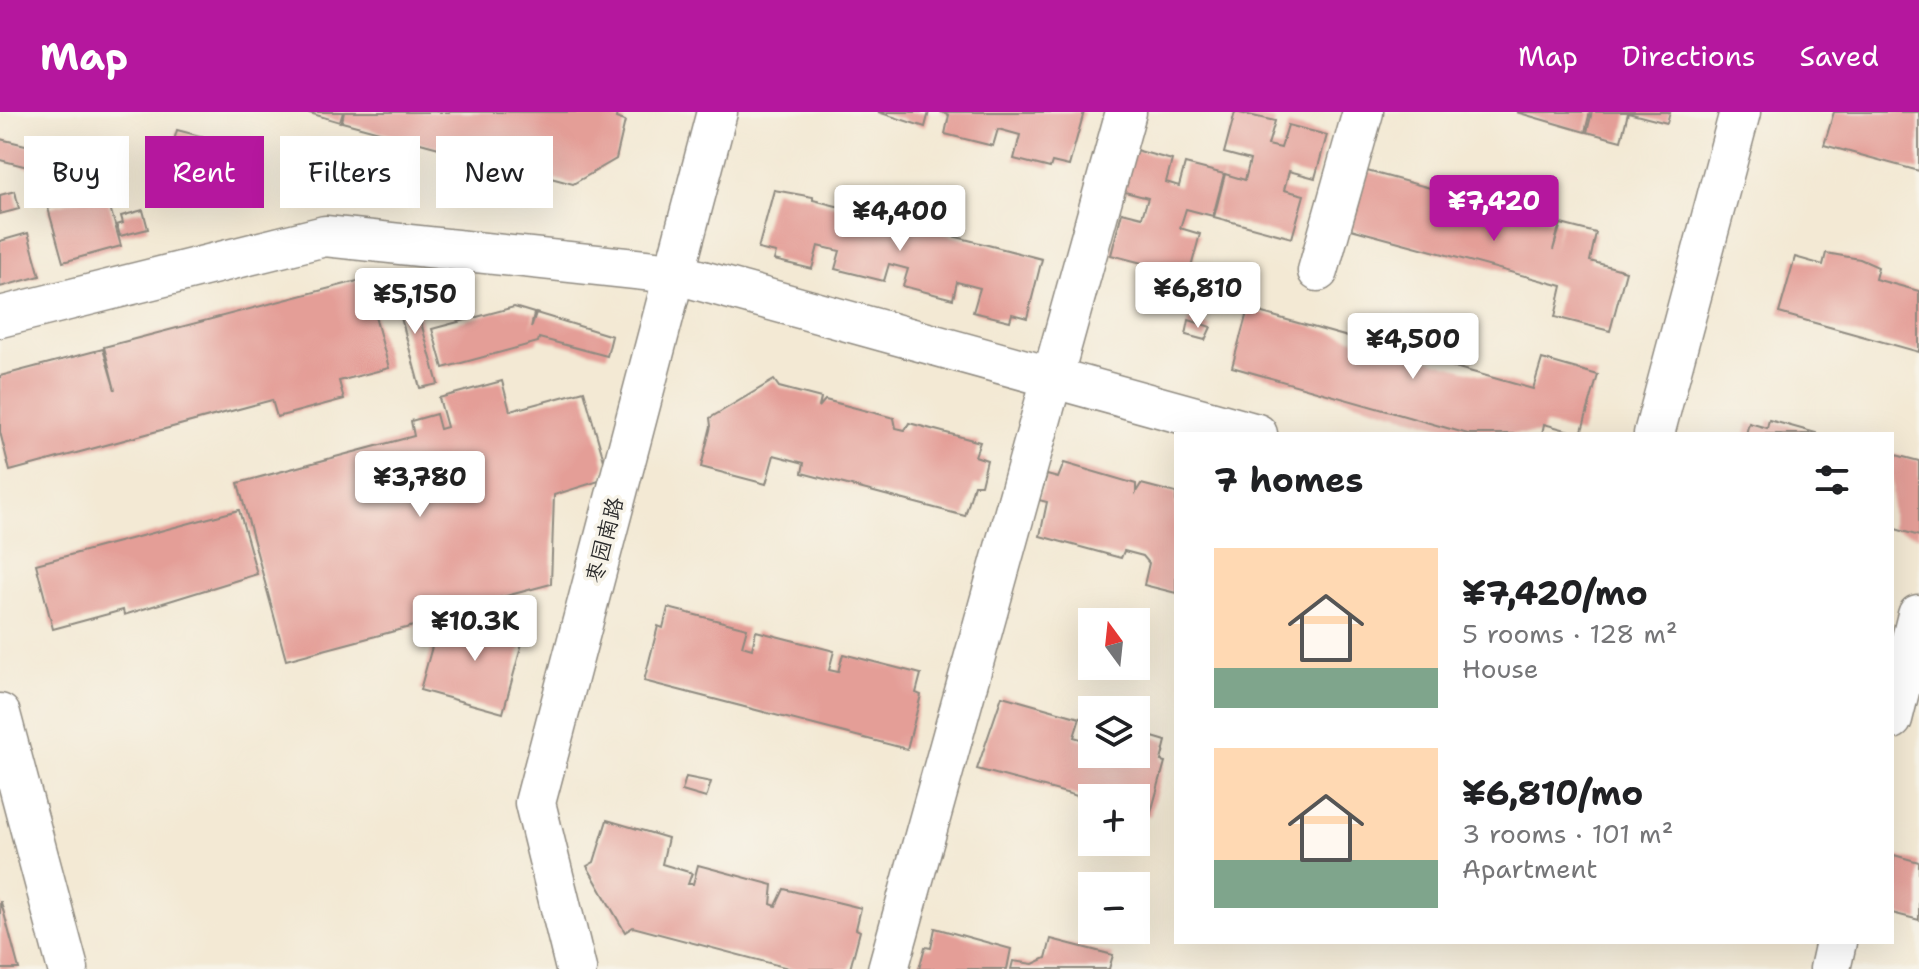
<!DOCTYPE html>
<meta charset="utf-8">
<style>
:root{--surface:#fff;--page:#f6f6f6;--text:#202124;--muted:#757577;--accent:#b5179e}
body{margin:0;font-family:"Shantell Sans","LXGW WenKai TC",sans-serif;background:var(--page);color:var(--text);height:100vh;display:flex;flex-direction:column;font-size:30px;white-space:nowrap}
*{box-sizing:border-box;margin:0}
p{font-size:26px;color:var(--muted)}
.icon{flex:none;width:44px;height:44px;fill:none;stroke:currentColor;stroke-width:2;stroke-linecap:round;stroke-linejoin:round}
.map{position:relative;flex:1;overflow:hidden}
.panel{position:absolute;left:1174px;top:320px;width:720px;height:512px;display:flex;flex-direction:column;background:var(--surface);border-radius:0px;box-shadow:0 8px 32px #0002}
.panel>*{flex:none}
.guide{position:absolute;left:24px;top:24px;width:760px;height:72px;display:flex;gap:16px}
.needle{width:52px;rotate:345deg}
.buttons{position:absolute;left:1078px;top:496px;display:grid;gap:16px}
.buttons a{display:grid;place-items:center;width:72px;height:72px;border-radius:0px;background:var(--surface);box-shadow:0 8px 32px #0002;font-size:40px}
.price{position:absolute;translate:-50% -68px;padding:0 18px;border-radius:8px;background:#fff;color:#222;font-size:26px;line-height:52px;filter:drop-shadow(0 2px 4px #0008)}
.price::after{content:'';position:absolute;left:50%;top:48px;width:24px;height:18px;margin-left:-12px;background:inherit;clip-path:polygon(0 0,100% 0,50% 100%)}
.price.current{background:var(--accent);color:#fff}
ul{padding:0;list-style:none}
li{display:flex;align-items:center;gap:24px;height:200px;padding:0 40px}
li span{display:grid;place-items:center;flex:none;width:224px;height:160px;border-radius:0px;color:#555}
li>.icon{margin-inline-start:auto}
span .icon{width:96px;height:96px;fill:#fffc;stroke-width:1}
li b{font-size:34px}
h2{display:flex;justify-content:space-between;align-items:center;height:96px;padding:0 40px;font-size:34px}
.chip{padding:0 28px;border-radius:0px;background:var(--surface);box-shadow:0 8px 32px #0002;font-size:28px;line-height:72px}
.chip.current{background:var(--accent);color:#fff}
header{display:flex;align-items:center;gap:48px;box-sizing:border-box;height:112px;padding:0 40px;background:var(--accent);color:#fff}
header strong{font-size:38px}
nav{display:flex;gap:44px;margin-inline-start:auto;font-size:28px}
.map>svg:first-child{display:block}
.building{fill:#e49e97}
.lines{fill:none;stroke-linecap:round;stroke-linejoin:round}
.minor-casing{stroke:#8f8a80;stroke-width:43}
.minor{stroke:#fff;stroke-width:40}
.labels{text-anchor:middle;stroke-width:7;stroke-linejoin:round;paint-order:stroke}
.street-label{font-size:22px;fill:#2b2b2b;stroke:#f7f3e8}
</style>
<header>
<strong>Map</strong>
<nav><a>Map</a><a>Directions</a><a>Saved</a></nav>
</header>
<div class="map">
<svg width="1919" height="857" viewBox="0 0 1919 857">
<rect width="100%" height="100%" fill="#f7f3e8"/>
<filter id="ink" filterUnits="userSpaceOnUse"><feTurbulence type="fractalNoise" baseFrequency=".0125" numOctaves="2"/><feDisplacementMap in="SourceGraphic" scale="16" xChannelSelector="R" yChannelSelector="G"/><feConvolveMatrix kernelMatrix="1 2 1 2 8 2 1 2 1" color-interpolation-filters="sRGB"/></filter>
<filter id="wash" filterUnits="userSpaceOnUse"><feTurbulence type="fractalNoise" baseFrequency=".006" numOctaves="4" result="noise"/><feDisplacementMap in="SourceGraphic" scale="32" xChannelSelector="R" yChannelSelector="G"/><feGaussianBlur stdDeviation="1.8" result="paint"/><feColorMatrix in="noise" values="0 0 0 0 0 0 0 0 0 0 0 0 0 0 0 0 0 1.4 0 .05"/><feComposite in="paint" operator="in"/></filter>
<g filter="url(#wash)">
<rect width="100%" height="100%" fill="#f3e9d4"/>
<g id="blocks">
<g class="building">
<path d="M306,0H343L340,10Z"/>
<path d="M344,0H617L616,6L625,9L616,47L573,72L342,10Z"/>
<path d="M878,0H929L925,15Z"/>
<path d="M940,0H1084L1069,54L1052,50L1050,56L1014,47L1020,23L998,17L993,34L945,22L949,3Z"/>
<path d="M1235,0L1275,9L1268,33L1281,36L1288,13L1327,23L1315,66L1289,59L1284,78L1304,83L1292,126L1214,105L1225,62L1245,68L1250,48L1224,41Z"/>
<path d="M1516,0H1590L1585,20Z"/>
<path d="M1592,0H1670L1667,11L1628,1L1621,29L1587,20Z"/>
<path d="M1834,0H1919V59L1824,33Z"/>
<path d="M177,18L204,25L202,36L173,32Z"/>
<path d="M0,27L68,43L63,64L0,48Z"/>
<path d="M1132,37L1172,48L1166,70L1179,74L1185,52L1224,62L1213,104L1186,97L1180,116L1200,122L1189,163L1111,143L1122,100L1142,105L1148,86L1121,79Z"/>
<path d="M1367,59L1560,111L1553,138L1561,112L1596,121L1590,149L1626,159L1610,219L1555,205L1562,174L1351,117Z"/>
<path d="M774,78L813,85V88L1042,147L1027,206L1012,202L1010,209L973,200L980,176L957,170L953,187L903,174L908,157L889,152L884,169L835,157L840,139L818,134L812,157L774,148L776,141L758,137Z"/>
<path d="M15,79L19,97L0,102V83Z"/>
<path d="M106,81L121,134L63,150L48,96Z"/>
<path d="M143,98L148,117L120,124L117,113L123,111L121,104Z"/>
<path d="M28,121L40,164L0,175V129Z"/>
<path d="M1826,141L1860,147L1878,155L1875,167L1919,179V240L1779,201L1795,145L1823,153Z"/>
<path d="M365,167L389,256L339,269L344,287L277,305L272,288L10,359L0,320V264L103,237L115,278L104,235Z"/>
<path d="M410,171L438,272L420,276L393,176Z"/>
<path d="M514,195L534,201L531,216L536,201L612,224L607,244L539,226L538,230L443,256L432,217Z"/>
<path d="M1248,197L1533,277L1542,247L1598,263L1581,322L1544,312L1542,322H1468L1232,255Z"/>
<path d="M1189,208L1211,215L1205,228L1186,223Z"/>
<path d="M774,268L779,275L821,286L819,295L825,288L894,306L896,316L905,318L909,311L980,330L975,344L987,348L981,373H974L965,404L802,361L804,351L774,343L766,372L701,355L711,314L710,306Z"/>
<path d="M502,269L510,299L584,279L605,352L599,369L554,383L551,472L461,496L462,501L286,548L238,371L414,324L411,309L436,302L440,317L447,315L439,286Z"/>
<path d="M1769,308L1816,321V322H1746L1749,311L1767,316Z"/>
<path d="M1892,342L1919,349V424L1892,416Z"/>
<path d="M1064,351L1136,372V380L1141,372L1176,381V481L1144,473L1149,451L1143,444L1124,439L1121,446L1040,424L1047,390L1039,388L1047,363L1058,366Z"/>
<path d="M239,398L257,462L124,503L123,498L53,517L36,452Z"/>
<path d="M668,496L747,516L742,534L752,537L756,519L834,539L829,558L838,560L843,542L921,562L916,581L921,583L907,637L644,569L658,514L663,516Z"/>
<path d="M471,502L526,517L503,601L420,578L438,513L465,521Z"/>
<path d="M1002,584L1080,606L1074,625L1084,628L1089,607L1092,608V642H1136V620L1166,629L1161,649L1165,650L1150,704L1136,701V686L1092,688L977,657Z"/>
<path d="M686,665L711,670L706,686L682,679Z"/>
<path d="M607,708L668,726L662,752L692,761L688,772H693L698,753L773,773L771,792L776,794L784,777L861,796L856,817L860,819L850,857H792L633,815L625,820L587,754L594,750Z"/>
<path d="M1894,743L1919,750V808L1892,801Z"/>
<path d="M0,790H1L19,857H0Z"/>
<path d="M935,816L1011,837L1007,857H919L925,835L931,836Z"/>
<path d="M1051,827L1113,843L1109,857H1011L1013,849L1033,852L1046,846Z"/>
</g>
</g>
</g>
<g filter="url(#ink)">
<use href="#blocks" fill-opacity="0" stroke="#8f8a80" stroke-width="2"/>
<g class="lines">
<defs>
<g id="minor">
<path d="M1318,159L1363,0"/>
<path d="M0,205L325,124L673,161L1257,322"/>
<path d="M1654,322L1740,0"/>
<path d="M0,602L68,857"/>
<path d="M1892,607L1918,503"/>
<path d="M576,857L535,691L717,0"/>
<path d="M888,857L1126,0"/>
<path d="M1830,857L1836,830"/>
</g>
</defs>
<use href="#minor" class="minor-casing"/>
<use href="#minor" class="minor"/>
</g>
</g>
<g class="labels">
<g class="street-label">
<text transform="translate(604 428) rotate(-75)" y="8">枣园南路</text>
</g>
</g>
</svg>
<div class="buttons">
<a><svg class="needle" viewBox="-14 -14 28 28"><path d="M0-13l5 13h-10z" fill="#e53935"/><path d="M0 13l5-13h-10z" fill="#757577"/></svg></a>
<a><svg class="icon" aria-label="layers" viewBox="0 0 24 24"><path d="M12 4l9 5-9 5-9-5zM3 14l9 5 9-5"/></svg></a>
<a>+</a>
<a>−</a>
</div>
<b class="price current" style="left:1494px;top:131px">¥7,420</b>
<b class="price" style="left:900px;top:141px">¥4,400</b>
<b class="price" style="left:1198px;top:218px">¥6,810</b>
<b class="price" style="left:415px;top:224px">¥5,150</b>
<b class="price" style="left:1413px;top:269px">¥4,500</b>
<b class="price" style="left:420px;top:407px">¥3,780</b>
<b class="price" style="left:475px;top:551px">¥10.3K</b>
<div class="guide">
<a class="chip">Buy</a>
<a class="chip current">Rent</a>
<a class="chip">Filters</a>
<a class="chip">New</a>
</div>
<section class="panel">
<h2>7 homes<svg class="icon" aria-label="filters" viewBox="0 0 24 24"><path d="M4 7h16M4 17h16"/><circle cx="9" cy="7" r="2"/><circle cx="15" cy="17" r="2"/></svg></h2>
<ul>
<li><span style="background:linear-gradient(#ffd9b3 75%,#7fa58c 0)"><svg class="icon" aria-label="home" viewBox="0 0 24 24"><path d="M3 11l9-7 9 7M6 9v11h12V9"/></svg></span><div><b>¥7,420/mo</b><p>5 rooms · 128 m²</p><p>House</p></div></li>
<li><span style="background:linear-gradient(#ffd9b3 70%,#7fa58c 0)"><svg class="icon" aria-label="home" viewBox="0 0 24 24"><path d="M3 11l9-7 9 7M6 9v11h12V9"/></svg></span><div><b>¥6,810/mo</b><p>3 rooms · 101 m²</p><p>Apartment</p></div></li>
</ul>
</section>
</div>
